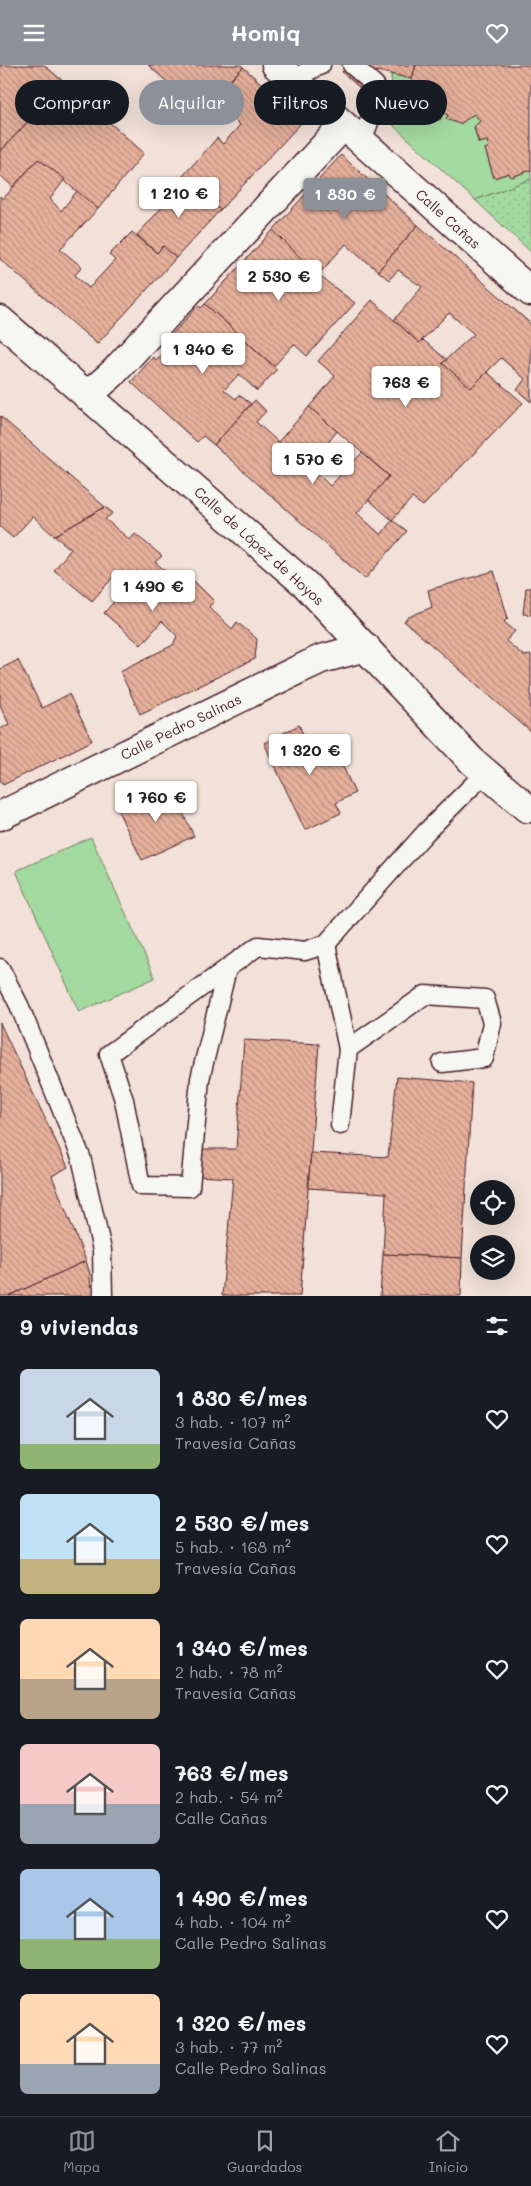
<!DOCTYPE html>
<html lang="es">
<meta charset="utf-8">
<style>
:root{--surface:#171b24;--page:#20242c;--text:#f1f3f6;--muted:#9ea1a6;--line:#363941;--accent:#8c9099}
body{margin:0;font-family:Mali,sans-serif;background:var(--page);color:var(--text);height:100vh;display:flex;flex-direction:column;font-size:19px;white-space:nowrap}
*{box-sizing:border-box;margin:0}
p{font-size:16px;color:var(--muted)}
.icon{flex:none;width:28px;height:28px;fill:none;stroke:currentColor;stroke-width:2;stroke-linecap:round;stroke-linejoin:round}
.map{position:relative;height:1231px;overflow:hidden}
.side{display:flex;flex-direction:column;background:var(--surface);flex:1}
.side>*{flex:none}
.guide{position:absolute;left:15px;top:15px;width:501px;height:45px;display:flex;gap:10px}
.fabs{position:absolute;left:470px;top:1115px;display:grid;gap:10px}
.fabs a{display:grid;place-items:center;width:45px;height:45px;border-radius:50%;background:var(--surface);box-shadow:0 5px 20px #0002;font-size:25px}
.price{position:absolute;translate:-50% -42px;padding:0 11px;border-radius:5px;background:#fff;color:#222;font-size:16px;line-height:32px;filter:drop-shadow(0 1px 2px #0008)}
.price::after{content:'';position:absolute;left:50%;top:30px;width:15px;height:11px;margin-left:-8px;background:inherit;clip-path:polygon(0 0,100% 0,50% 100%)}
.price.selected{background:var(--accent);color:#fff}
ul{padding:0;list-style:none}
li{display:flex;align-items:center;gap:15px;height:125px;padding:0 20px}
li span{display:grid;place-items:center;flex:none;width:140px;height:100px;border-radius:8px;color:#555}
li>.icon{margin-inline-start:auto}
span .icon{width:60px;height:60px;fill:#fffc;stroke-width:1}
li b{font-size:21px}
h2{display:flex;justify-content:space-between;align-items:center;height:60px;padding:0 20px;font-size:21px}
.pill{padding:0 18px;border-radius:22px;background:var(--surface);box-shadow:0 5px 20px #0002;font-size:18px;line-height:45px}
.pill.selected{background:var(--accent);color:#fff}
header{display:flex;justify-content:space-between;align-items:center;height:65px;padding:0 20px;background:var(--accent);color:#fff;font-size:22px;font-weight:800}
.menu{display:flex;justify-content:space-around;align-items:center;height:70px;border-top:1px solid var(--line);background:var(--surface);font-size:14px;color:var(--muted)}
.menu a{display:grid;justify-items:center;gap:2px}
.menu .selected{color:var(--accent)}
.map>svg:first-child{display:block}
.park{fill:url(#park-dots);stroke:#767c65}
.garden{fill:#a3da9f;stroke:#767c65}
.building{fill:url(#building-back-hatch);stroke:#4a1f2b}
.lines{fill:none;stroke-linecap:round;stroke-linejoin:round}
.service-casing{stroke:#4a1f2b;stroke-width:21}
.minor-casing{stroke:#4a1f2b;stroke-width:31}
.tertiary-casing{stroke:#4a1f2b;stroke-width:31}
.service{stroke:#f6f6f2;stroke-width:18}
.minor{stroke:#f6f6f2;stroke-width:28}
.tertiary{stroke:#f6f6f2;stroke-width:28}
.labels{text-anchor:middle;stroke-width:4;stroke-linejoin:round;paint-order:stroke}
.street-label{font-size:14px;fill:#4a1f2b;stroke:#f6f6f2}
</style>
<header><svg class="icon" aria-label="menu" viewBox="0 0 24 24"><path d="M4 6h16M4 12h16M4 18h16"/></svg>Homiq<svg class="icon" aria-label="heart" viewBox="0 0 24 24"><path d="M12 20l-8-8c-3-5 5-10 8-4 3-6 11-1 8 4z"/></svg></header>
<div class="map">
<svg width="531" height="1231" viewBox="0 0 531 1231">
<defs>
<pattern id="park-dots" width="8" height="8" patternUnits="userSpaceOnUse" patternTransform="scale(1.25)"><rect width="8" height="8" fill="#a3da9f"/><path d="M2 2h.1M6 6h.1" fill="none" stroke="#8ebb89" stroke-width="1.8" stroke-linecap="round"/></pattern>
<pattern id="building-back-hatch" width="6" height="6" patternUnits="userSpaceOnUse" patternTransform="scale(1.25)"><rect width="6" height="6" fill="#e6b09b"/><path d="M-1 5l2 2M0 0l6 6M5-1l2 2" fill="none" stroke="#bc8f7f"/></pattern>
</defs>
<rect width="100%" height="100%" fill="#f1e1d8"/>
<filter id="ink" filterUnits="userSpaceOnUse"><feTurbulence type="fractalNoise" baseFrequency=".02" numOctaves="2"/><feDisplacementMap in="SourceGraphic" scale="10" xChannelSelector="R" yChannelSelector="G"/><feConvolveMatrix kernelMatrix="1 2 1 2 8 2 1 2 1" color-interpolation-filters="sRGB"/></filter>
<g filter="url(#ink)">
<path class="park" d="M531,114V187L475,135Z"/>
<g class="garden">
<path d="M391,9L412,14L408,31L413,32V34H410L407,45L430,50L433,44L434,45L432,52L440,55L443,47L448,50L447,54L460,59L474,49L480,56L474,62L478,78L487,76L489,82L485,84L494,113L509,108L512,112L531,105V114L475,135L394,61Z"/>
<path d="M91,772L155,913L79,947L16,806Z"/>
</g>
<g class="building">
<path d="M0,0H44L64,17L0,87Z"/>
<path d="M148,0H241L243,2L200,46Z"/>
<path d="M348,0H416L412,14L377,6L362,25L342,7Z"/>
<path d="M416,0H531V105L511,112L509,108L494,113L485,84L489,82L487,76L479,78L474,62L480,56L474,49L460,59L446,54L448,50L443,47L440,55L432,52L434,45L433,44L430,51L407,44L411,33L413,34V32L407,31Z"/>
<path d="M243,2L303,56L220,145L182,112L217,73L223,79L240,60L213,35Z"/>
<path d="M64,17L144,88L98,144L38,94L13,122L0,110V87Z"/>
<path d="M341,90L418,160L378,206L346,179L318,210L273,165Z"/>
<path d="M38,94L65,114L50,134L61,146L77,126L98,144L60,184L82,202L75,210L89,223L115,195L109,190L132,167L157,188L163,181L176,193L97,279L0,194V131L3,134Z"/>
<path d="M182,112L220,145L176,193L163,181L157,188L137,170L165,139L161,135Z"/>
<path d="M418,160L531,259V337L517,325L525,314L501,293L471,323L442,298L474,269L449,248L419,278L394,255L422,222L398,205L389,215L378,206Z"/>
<path d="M273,165L318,210L355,238L307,291L294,279L274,301L205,239Z"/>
<path d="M372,235L419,278L423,275L447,295L442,298L471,323L487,307L523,338L423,441L412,433L392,455L368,434L389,411L309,342L335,311L318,296Z"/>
<path d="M205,239L277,304L257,326L239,309L224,325L236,334L239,330L251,339L214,380L203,371L197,377L131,317L153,292L156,295L171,278L167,275L199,240L201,243Z"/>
<path d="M255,335L266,346L256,357L278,377L309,342L337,366L310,401L330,421L362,388L389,411L357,448L381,470L392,455L407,466L365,514L214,380Z"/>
<path d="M0,351L31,378L105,442L54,471L33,451L13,473L0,462Z"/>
<path d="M105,442L113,448L105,454L130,475L135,469L162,491L155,497L181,519L188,510L214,536L209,542L232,564L237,557L257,574L255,594L140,649L120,606L173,580L177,571L162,556L141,580L104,548L129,520L115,510L92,536L54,505L71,484L54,471Z"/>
<path d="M494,506L508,553L504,557L515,566L506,576L524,591L531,590V667L404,556L409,552L432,542L428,525Z"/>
<path d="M526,523H531V550L523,549Z"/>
<path d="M18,595L42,643L69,629L92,676L3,720L0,715V664L9,659L0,640V604Z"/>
<path d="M299,660L308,681L329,671L355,728L336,738L341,748L305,765L264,678Z"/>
<path d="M169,720L194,771L142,795L117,744Z"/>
<path d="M0,958L68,1102L52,1111L86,1196L9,1231H0Z"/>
<path d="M244,975L319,979L300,1231H222L233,1113L198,1111L199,1084H236Z"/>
<path d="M397,1012L472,1018L462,1193L383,1189L386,1128L308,1123L311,1088L388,1092Z"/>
<path d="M383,1189L462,1193L461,1231H380Z"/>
<path d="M86,1196L90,1209L91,1231H9Z"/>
</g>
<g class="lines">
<defs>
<g id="service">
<path d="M352,0L375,20L373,46L362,77"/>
<path d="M292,14L321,0"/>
<path d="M326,879L348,984L340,1060"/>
<path d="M0,903L19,940L81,1092L102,1185L103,1231"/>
<path d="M227,904L200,1014L190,1122L141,1121L124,1035L109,989L258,881L305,886L326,879L426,767L484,709"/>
<path d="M348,984L425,930L485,934L492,958L484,993L442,998"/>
</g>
<g id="minor">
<path d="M276,0L531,227"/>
<path d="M87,331L112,309L343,61"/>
<path d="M0,751L287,610L321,594L366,582"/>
</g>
<path id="tertiary" d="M0,255L305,519L472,696L527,743H531"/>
</defs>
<use href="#service" class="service-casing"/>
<use href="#minor" class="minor-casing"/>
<use href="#tertiary" class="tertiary-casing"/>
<use href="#service" class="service"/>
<use href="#minor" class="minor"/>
<use href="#tertiary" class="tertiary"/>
</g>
</g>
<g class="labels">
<g class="street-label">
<text transform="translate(448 154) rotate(42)" y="5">Calle Cañas</text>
<text transform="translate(259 481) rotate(42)" y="5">Calle de López de Hoyos</text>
<text transform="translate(181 662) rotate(-26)" y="5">Calle Pedro Salinas</text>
</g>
</g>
</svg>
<div class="fabs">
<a><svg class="icon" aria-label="locate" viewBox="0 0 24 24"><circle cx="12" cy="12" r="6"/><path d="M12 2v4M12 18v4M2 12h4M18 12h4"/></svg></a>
<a><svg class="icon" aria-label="layers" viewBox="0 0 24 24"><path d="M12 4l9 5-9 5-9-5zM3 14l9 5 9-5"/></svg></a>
</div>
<b class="price" style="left:179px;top:154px">1 210 €</b>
<b class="price selected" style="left:345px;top:155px">1 830 €</b>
<b class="price" style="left:279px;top:237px">2 530 €</b>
<b class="price" style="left:203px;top:310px">1 340 €</b>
<b class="price" style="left:406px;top:343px">763 €</b>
<b class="price" style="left:313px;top:420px">1 570 €</b>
<b class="price" style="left:153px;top:547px">1 490 €</b>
<b class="price" style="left:310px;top:711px">1 320 €</b>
<b class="price" style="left:156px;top:758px">1 760 €</b>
<div class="guide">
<a class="pill">Comprar</a>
<a class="pill selected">Alquilar</a>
<a class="pill">Filtros</a>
<a class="pill">Nuevo</a>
</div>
</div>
<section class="side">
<h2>9 viviendas<svg class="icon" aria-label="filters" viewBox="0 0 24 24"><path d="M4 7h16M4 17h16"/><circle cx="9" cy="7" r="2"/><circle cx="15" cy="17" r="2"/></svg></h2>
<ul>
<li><span style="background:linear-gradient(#c9d6e8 75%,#8fb573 0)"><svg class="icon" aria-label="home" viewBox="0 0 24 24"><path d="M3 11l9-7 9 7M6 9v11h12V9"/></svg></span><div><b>1 830 €/mes</b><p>3 hab. · 107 m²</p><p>Travesía Cañas</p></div><svg class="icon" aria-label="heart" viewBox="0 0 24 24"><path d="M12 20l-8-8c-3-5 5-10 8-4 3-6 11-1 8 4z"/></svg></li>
<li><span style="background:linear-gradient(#bfe0f5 65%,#c2b280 0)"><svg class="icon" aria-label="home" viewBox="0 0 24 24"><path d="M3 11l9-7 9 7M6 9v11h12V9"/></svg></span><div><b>2 530 €/mes</b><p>5 hab. · 168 m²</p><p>Travesía Cañas</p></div><svg class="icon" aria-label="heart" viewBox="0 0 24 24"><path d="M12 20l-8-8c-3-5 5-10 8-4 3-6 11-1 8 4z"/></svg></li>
<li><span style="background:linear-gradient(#ffd9b3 60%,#b9a48a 0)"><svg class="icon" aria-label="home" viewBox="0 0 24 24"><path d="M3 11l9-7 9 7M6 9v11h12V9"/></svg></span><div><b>1 340 €/mes</b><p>2 hab. · 78 m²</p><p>Travesía Cañas</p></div><svg class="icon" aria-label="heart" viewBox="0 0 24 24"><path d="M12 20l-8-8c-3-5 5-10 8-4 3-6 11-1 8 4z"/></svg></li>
<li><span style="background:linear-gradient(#f6c9c9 60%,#9aa5b1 0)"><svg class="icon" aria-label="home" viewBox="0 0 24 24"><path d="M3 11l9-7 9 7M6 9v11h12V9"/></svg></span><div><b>763 €/mes</b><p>2 hab. · 54 m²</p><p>Calle Cañas</p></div><svg class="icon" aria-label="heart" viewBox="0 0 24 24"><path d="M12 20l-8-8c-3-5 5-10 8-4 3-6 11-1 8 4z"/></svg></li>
<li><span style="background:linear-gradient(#a9c7e8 70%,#8fb573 0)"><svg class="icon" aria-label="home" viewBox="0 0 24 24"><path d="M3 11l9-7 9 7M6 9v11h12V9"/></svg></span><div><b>1 490 €/mes</b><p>4 hab. · 104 m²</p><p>Calle Pedro Salinas</p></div><svg class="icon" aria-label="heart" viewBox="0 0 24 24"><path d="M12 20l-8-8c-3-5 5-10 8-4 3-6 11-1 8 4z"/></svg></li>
<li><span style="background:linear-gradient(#ffd9b3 70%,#9aa5b1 0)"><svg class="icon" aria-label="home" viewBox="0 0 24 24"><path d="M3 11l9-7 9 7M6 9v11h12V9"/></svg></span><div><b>1 320 €/mes</b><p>3 hab. · 77 m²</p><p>Calle Pedro Salinas</p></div><svg class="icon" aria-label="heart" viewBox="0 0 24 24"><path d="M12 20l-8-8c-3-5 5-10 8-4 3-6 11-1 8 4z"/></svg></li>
</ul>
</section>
<nav class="menu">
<a class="selected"><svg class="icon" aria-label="map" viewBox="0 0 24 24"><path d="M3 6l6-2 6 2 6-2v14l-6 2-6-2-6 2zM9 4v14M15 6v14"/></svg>Mapa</a>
<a><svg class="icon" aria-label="saved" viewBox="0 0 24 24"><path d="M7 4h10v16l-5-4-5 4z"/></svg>Guardados</a>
<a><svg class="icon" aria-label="home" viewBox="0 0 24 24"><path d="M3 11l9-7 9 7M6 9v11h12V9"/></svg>Inicio</a>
</nav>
